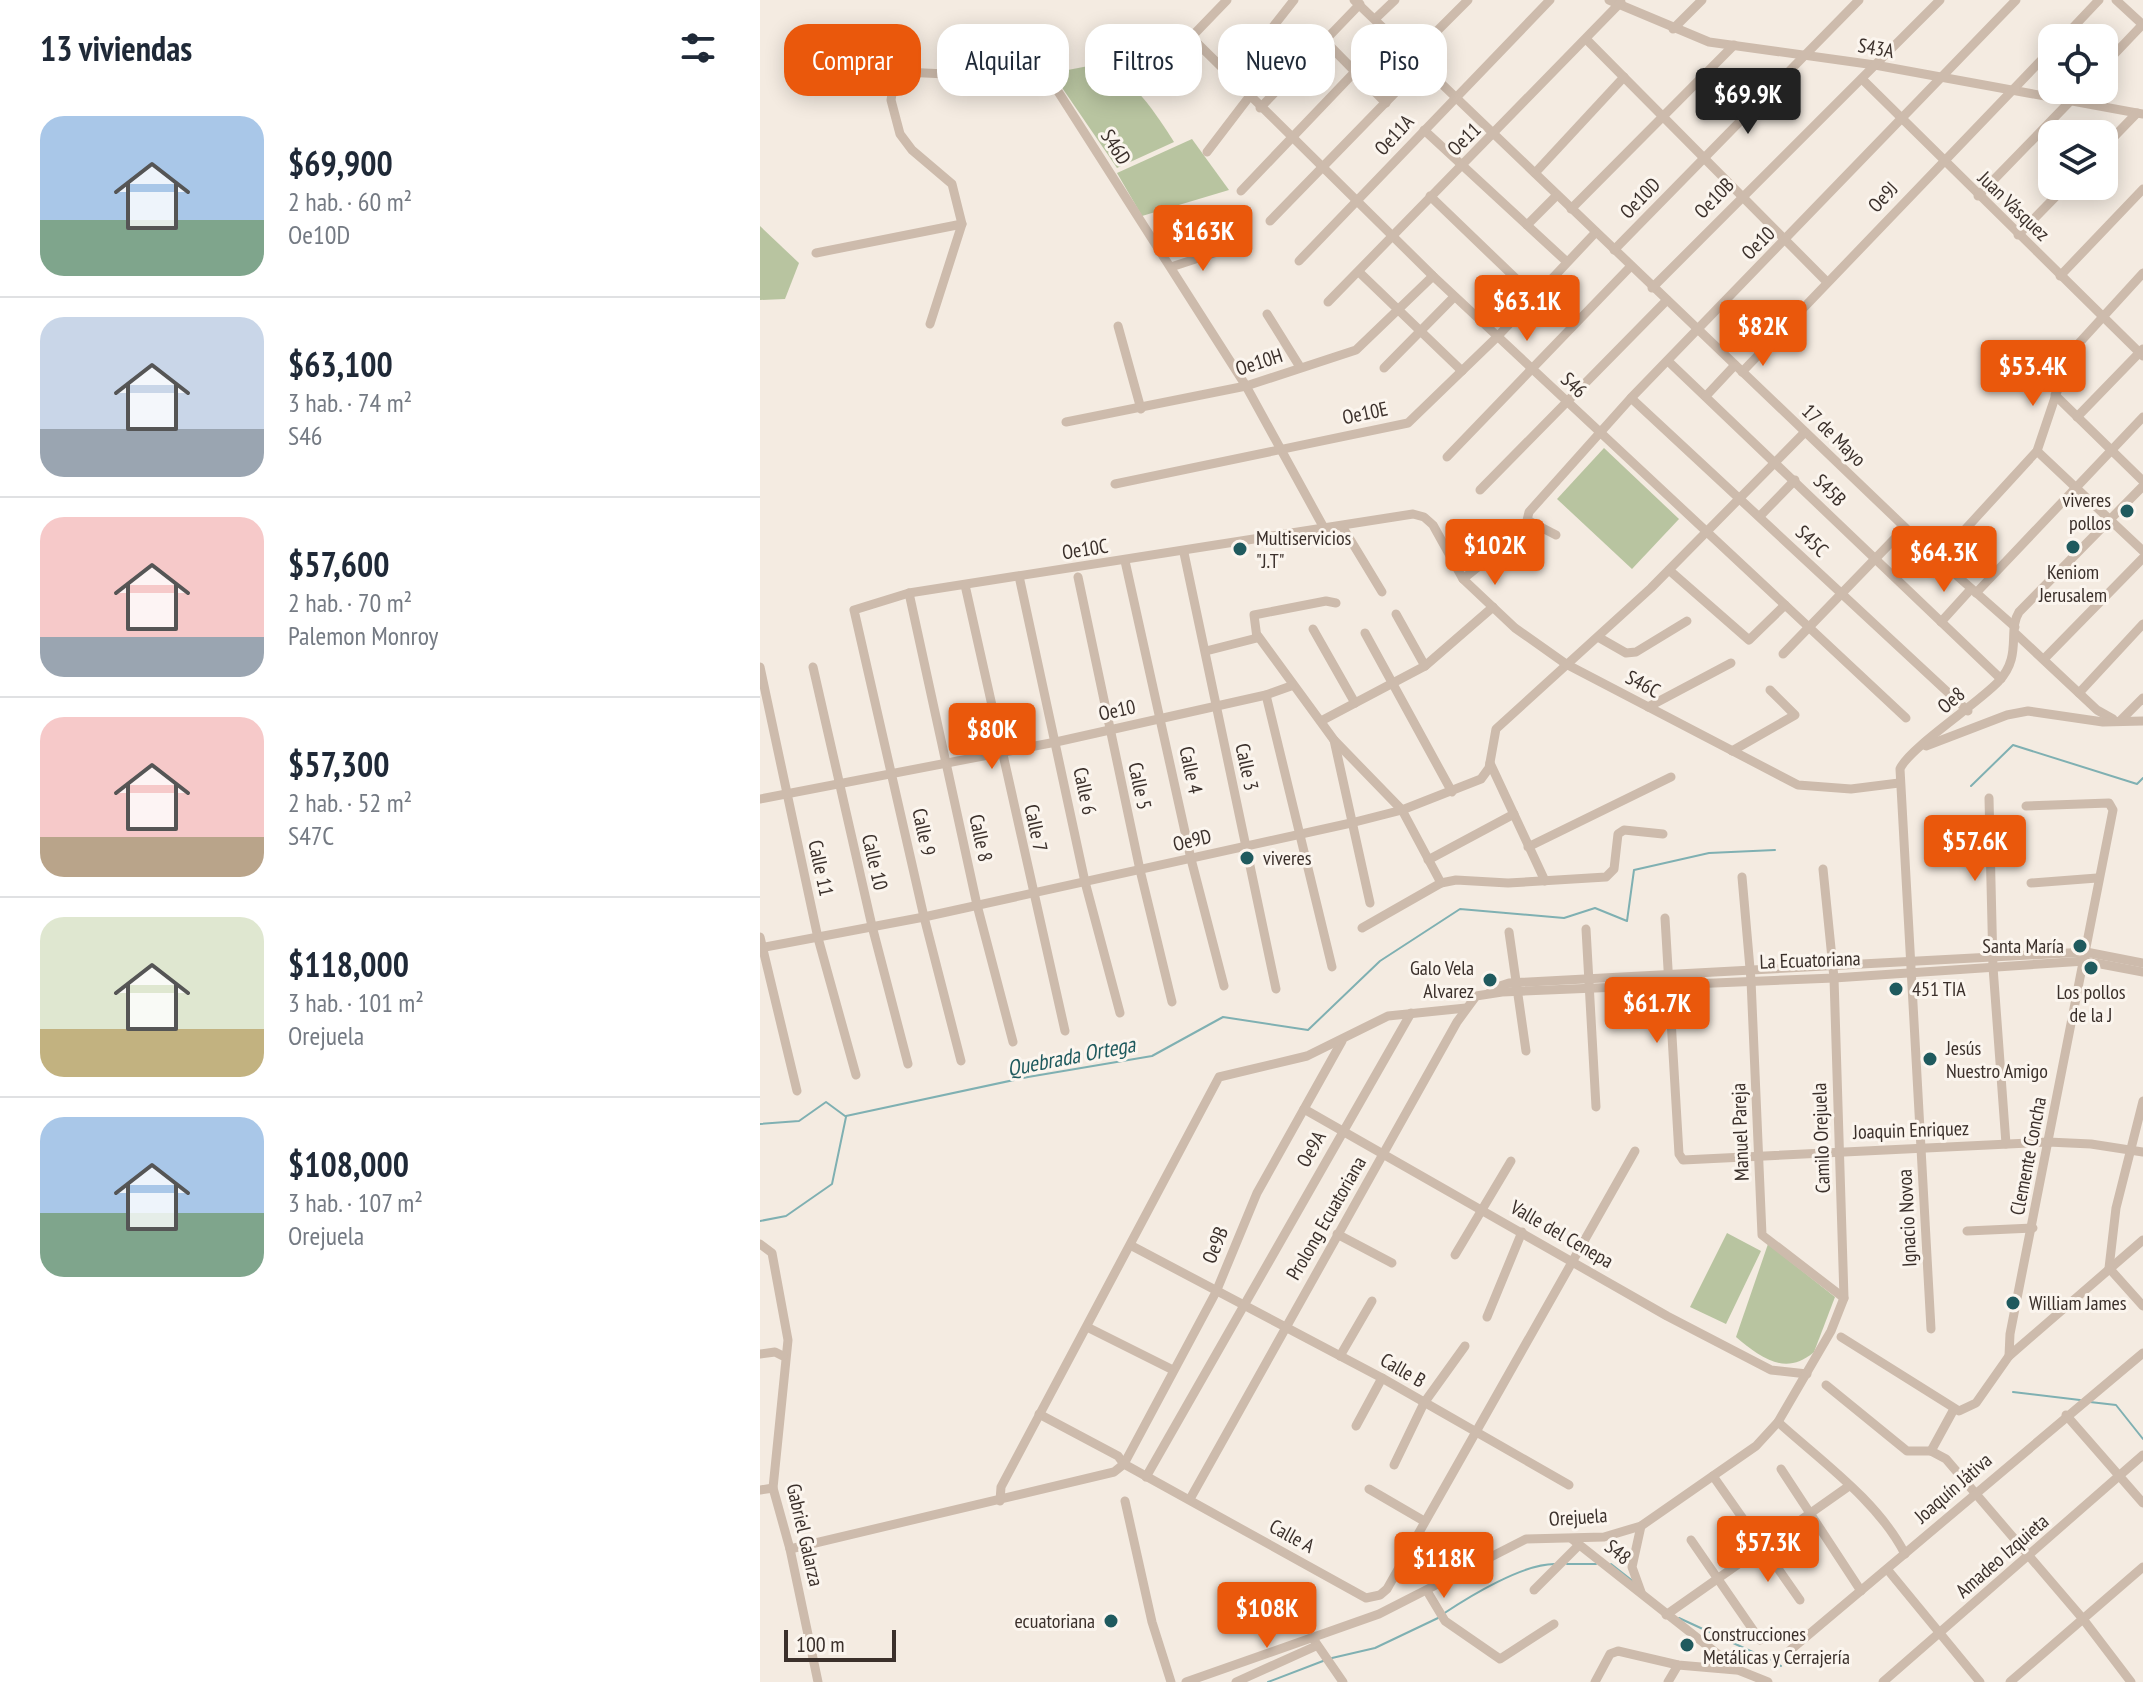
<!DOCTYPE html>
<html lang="es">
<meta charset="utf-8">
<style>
:root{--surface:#fff;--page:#f6f6f7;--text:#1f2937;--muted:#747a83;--line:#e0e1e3;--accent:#ea580c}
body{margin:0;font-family:"PT Sans Narrow",sans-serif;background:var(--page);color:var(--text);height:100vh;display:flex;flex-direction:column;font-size:30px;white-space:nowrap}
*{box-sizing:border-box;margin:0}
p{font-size:26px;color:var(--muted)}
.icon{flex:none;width:44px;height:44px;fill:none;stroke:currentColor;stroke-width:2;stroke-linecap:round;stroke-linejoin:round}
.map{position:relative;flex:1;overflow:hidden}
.panel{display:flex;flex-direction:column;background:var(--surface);width:760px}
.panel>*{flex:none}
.banner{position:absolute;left:24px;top:24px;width:760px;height:72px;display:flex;gap:16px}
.controls{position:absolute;left:1278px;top:24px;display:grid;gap:16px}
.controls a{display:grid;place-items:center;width:80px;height:80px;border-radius:16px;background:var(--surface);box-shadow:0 4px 20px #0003;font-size:40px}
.scale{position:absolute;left:24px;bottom:20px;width:112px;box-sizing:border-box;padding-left:8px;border:4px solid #3b302b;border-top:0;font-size:22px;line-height:28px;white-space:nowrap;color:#3b302b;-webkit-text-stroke:6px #fbf5ee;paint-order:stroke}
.price{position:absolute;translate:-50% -68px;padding:0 18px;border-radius:8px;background:var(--accent);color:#fff;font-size:26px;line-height:52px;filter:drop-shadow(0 2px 4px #0008)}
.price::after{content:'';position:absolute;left:50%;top:48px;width:24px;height:18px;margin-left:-12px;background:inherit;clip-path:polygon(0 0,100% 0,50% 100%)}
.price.selected{background:#222;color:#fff}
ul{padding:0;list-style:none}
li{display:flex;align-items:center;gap:24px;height:200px;padding:0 40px}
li+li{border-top:2px solid var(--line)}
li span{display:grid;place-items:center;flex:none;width:224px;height:160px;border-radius:24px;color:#555}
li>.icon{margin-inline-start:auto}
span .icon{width:96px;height:96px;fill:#fffc;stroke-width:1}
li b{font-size:34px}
h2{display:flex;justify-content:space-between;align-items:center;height:96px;padding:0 40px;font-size:34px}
.tag{padding:0 28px;border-radius:24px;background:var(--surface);box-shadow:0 4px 20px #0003;font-size:28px;line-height:72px}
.tag.selected{background:var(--accent);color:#fff}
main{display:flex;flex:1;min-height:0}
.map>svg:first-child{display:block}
.green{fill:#b8c4a0}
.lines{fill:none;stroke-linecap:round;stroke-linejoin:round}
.stream{stroke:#7fb0b2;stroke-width:2}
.minor{stroke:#cdbbac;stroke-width:9}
.poi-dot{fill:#1f5a5e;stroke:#fbf5ee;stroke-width:3}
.labels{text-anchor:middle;stroke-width:6;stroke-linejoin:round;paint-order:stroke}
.street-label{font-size:20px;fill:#3b302b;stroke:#fbf5ee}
.poi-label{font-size:20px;fill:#3b302b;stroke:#fbf5ee;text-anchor:start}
.water-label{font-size:22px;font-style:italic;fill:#1f5a5e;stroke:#fbf5ee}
</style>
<main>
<section class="panel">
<h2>13 viviendas<svg class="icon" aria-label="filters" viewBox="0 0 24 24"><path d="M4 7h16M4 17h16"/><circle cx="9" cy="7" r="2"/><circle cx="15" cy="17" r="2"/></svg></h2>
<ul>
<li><span style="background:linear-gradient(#a9c7e8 65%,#7fa58c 0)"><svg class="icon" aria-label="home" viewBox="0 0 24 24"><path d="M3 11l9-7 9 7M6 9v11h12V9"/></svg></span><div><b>$69,900</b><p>2 hab. · 60 m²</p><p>Oe10D</p></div></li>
<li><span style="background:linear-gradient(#c9d6e8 70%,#9aa5b1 0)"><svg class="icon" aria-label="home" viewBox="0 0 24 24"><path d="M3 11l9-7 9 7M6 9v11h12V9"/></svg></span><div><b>$63,100</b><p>3 hab. · 74 m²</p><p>S46</p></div></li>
<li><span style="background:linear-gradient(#f6c9c9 75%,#9aa5b1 0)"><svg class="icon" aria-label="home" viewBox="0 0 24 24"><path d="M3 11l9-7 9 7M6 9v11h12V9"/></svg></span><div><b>$57,600</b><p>2 hab. · 70 m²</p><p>Palemon Monroy</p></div></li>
<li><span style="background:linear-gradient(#f6c9c9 75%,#b9a48a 0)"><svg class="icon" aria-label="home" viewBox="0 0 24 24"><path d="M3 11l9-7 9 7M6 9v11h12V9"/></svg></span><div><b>$57,300</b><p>2 hab. · 52 m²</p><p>S47C</p></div></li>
<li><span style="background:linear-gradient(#dfe7d0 70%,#c2b280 0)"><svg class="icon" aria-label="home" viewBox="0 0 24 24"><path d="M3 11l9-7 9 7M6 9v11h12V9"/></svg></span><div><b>$118,000</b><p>3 hab. · 101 m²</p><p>Orejuela</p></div></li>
<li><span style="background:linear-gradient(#a9c7e8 60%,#7fa58c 0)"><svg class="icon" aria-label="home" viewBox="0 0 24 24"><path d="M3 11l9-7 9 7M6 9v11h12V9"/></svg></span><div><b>$108,000</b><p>3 hab. · 107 m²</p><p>Orejuela</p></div></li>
</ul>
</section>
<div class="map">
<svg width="1383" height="1682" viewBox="0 0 1383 1682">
<rect width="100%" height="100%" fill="#f4ebe1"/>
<g class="green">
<path d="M339,64C371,75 397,115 414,142L357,168L292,73Z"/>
<path d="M432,139L469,190L382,216L357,173Z"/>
<path d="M0,226L39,263L25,299L0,300Z"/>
<path d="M844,448L919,519L872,569L797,499Z"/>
<path d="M967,1233L1001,1251L966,1324L930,1307Z"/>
<path d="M1008,1244L1075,1297L1054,1352C1025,1377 1000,1357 976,1337Z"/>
</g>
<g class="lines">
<g class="stream">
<path d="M1211,786L1253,745L1377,784L1383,778"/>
<path d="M86,1116L268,1077L392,1056L463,1017L548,1030L620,961L700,909L804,918L835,908L867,921L874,870L949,853L1015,850"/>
<path d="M0,1124L39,1121L66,1102L85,1116"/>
<path d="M0,1221L26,1216L72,1184L86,1117"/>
<path d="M1253,1392L1320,1400"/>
<path d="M1330,1402L1356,1405L1383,1439"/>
<path d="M807,1564H836"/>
<path d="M851,1564L874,1582"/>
<path d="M683,1614C710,1596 764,1563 796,1564"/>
<path d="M919,1618L1010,1660"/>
<path d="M572,1658L615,1648L678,1618"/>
<path d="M1015,1662L1021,1666"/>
<path d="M508,1682L563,1661"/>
</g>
<g class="minor">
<path d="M594,0L1178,559L1255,627"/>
<path d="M849,0L949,42L1115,65L1383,114"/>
<path d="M1356,0L1383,25"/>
<path d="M615,19L635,0"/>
<path d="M913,29L942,0"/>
<path d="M431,37L673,276L1146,718"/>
<path d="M1303,38L1339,0"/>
<path d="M827,40L1067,282"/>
<path d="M565,41L626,103"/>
<path d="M653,55L708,0"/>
<path d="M1344,65L1383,24"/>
<path d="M472,79L534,0"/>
<path d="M1102,79L1383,356"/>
<path d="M383,87L467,0"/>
<path d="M500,108L600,4"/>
<path d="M664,130L807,262"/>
<path d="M1344,147L1377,113"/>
<path d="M447,152L489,97"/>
<path d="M775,173L864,77"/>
<path d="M481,191L630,35"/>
<path d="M670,196L775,297"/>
<path d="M1218,196L1321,90"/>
<path d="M811,209L974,45"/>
<path d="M510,221L662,65"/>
<path d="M767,225L797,195"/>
<path d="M1258,235L1306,186"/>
<path d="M854,250L1099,0"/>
<path d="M56,253L202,224"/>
<path d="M539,261L790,0"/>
<path d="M411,267L466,249"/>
<path d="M599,272L702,371"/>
<path d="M1300,276L1383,189"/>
<path d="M892,288L1180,0"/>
<path d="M568,302L861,2"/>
<path d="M507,314L540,367"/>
<path d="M170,324L202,224L192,184L152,150L140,134L131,100L135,77L144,72L207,75L278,67L285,71L486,386L564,528"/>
<path d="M358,326L381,409"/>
<path d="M908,361L1241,679"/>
<path d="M624,368L694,297"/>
<path d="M982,372L1292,49"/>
<path d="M1295,395L1383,481"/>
<path d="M946,396L975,365"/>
<path d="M871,398L1208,711"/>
<path d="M1317,417L1383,349"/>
<path d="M306,422L486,386L596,350L673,276"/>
<path d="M1277,451L1383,551"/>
<path d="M687,457L871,266"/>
<path d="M355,484L648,423L737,337L836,232"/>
<path d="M720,490L907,300"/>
<path d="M1000,516L1035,480"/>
<path d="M769,521L796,535"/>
<path d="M582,526L622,592"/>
<path d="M424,553L516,989"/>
<path d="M1178,559L1277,451L1310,353L1383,273"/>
<path d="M365,561L431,859L464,986"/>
<path d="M909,570L989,640L1025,605"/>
<path d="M259,576L325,882L360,1013"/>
<path d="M318,577L380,870L412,1002"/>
<path d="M703,579L765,529L769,512L871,398L1256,0"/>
<path d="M205,585L305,1031"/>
<path d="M149,593L217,905L253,1042"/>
<path d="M1216,593L1383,417"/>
<path d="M636,614L665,666"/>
<path d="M1181,622L1211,589"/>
<path d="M553,629L595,703"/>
<path d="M605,633L692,792"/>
<path d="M1256,634L1337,710L1353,719"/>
<path d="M498,636L574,740L642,810L681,883"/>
<path d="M838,637L866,653L876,652L927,621"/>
<path d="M446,651L497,638L494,615L566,601L576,603"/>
<path d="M1023,654L1145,528"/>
<path d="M1284,659L1383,558"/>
<path d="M0,667L58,938L96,1075"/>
<path d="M53,667L112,926L148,1064"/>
<path d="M1319,693L1383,624"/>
<path d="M506,695L572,967"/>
<path d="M888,707L971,663"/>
<path d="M561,721L665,666L733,607"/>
<path d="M1360,721L1383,698"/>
<path d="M574,740L610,903"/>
<path d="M1166,746L1247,715L1268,711L1343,722L1383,721"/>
<path d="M972,751L1035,715L1010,690"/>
<path d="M730,763L785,881"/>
<path d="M1229,798L1233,967L1246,1144"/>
<path d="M0,799L296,742L506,695L531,686"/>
<path d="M1266,806L1349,803L1353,810L1250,1334L1249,1356L1383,1240"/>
<path d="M768,847L911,777"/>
<path d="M668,860L754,814"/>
<path d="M982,877L991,980L1002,1235L1084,1298"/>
<path d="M1271,883L1337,878"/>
<path d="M905,918L919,1154L923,1160L1288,1142L1331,1144L1383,1152"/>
<path d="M602,928L681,883L696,880L748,883L846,877L854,869L858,834L864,830L903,834"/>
<path d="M826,929L836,1107"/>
<path d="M749,932L766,1051"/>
<path d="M0,937L37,1091"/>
<path d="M0,948L164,917L591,823L642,810L721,779L729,768L736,729L891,588L1045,432"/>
<path d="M731,989L749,983L1326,952L1383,963"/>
<path d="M201,1061L164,917L94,610L149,593L653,514L664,517L673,525L703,579L755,628L806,664L1038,785L1091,789L1139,783"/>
<path d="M1383,1101L1356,1208L1349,1268L1383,1306"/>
<path d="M544,1109L907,1316L1011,1370L1047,1374"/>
<path d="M1207,1231L1273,1228"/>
<path d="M577,1234L632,1263"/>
<path d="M0,1244L12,1253L28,1340L13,1488L30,1549L58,1682"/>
<path d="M372,1246L622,1378L809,1485"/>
<path d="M695,1255L751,1161"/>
<path d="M727,1317L762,1232"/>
<path d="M327,1327L413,1370"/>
<path d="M1171,1329L1140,769C1148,749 1217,704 1238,682C1263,656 1247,631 1259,612L1383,486"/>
<path d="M1081,1337L1199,1411L1216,1403L1249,1356"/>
<path d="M0,1354L15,1352L23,1356"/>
<path d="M580,1356L612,1301"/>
<path d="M1066,1385L1147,1451H1171L1186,1459L1323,1619L1371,1682"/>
<path d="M279,1414L358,1456L364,1464"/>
<path d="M1306,1415L1383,1503"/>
<path d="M1018,1422C1061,1461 1118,1501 1145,1554"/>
<path d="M596,1426L622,1378"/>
<path d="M1171,1451L1194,1409"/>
<path d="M364,1464L456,1292L497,1193L582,1041"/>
<path d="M634,1465L664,1403L705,1346"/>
<path d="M1021,1469L1101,1591"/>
<path d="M953,1476L1040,1600"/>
<path d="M386,1477L651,1013"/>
<path d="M609,1489L664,1521"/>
<path d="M0,1490L13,1488"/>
<path d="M430,1499L697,1022L716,996L742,992L1074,978L1325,961L1383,972"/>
<path d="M240,1501L241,1487L459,1077L547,1056L628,1016L706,1008"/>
<path d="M365,1501L392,1622L411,1682"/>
<path d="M881,1526L872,1567L881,1592"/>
<path d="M812,1539L978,1670L1008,1682"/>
<path d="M931,1540L1000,1640"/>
<path d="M30,1549L354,1472L364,1464L606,1598L620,1595L627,1589L875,1151"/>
<path d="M1127,1569L1220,1682"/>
<path d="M774,1590L819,1545"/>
<path d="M667,1591L685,1621L740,1659L794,1624"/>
<path d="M906,1615L1089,1486"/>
<path d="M554,1640L583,1682"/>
<path d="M1028,1652L1383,1353"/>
<path d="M426,1682L619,1614L766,1539L844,1537L881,1526L996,1446L1018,1422L1071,1331L1084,1298L1074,978L1063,869"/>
<path d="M476,1682L556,1646"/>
<path d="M835,1682L850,1654L858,1651L918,1665L976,1670"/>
<path d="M908,1682L918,1665"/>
<path d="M1123,1682L1383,1455"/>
<path d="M1250,1682L1383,1567"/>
</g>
</g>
<g class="poi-dot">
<circle cx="1367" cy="511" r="8"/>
<circle cx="1313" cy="547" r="8"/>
<circle cx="480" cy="549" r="8"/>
<circle cx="487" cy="858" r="8"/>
<circle cx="1320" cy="946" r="8"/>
<circle cx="1331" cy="968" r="8"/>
<circle cx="730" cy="980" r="8"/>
<circle cx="1136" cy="989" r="8"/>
<circle cx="1170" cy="1059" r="8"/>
<circle cx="1253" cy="1303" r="8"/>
<circle cx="351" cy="1621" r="8"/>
<circle cx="927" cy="1645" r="8"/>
</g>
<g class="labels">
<g class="street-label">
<text transform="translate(1116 48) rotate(10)" y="7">S43A</text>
<text transform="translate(634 135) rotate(-47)" y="7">Oe11A</text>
<text transform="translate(704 139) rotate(-44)" y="7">Oe11</text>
<text transform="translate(356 147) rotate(57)" y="7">S46D</text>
<text transform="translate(1123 197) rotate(-47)" y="7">Oe9J</text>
<text transform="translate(880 198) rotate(-46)" y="7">Oe10D</text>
<text transform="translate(954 198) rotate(-46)" y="7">Oe10B</text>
<text transform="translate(1254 206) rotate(44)" y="7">Juan Vásquez</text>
<text transform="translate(998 243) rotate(-45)" y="7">Oe10</text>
<text transform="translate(499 362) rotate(-18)" y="7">Oe10H</text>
<text transform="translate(814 385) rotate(43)" y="7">S46</text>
<text transform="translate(605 413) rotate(-12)" y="7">Oe10E</text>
<text transform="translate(1074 435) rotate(44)" y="7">17 de Mayo</text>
<text transform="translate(1070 490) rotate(45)" y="7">S45B</text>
<text transform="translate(1052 541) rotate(44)" y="7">S45C</text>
<text transform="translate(325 549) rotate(-9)" y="7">Oe10C</text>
<text transform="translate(883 684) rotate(28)" y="7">S46C</text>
<text transform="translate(1191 700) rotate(-40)" y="7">Oe8</text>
<text transform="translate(357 710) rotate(-12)" y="7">Oe10</text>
<text transform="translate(487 767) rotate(78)" y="7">Calle 3</text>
<text transform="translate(431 770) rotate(78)" y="7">Calle 4</text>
<text transform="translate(380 786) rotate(78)" y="7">Calle 5</text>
<text transform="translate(325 791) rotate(78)" y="7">Calle 6</text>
<text transform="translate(276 828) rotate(78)" y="7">Calle 7</text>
<text transform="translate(164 832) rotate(78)" y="7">Calle 9</text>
<text transform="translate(221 838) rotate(78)" y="7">Calle 8</text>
<text transform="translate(432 840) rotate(-13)" y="7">Oe9D</text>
<text transform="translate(115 862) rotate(77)" y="7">Calle 10</text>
<text transform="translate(61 868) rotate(78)" y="7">Calle 11</text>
<text transform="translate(1050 960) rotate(-2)" y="7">La Ecuatoriana</text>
<text transform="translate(1151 1130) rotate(-2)" y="7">Joaquin Enriquez</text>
<text transform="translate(980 1132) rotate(-92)" y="7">Manuel Pareja</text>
<text transform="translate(1061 1138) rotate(-92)" y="7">Camilo Orejuela</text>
<text transform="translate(551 1149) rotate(-60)" y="7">Oe9A</text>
<text transform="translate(1268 1156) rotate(-79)" y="7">Clemente Concha</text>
<text transform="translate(566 1218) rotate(-60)" y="7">Prolong Ecuatoriana</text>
<text transform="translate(1147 1218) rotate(-93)" y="7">Ignacio Novoa</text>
<text transform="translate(802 1234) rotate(30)" y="7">Valle del Cenepa</text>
<text transform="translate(455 1245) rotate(-68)" y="7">Oe9B</text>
<text transform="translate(643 1370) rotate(30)" y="7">Calle B</text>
<text transform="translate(1193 1488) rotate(-41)" y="7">Joaquín Játiva</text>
<text transform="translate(818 1517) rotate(-4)" y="7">Orejuela</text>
<text transform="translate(45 1535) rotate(77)" y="7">Gabriel Galarza</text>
<text transform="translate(532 1536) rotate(29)" y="7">Calle A</text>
<text transform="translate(858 1552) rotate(38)" y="7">S48</text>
<text transform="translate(1242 1556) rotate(-41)" y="7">Amadeo Izquieta</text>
</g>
<g class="poi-label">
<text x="1351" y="507" text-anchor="end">viveres<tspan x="1351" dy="23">pollos</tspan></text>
<text x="496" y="545">Multiservicios<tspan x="496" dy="23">"J.T"</tspan></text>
<text x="1313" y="579" text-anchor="middle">Keniom<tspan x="1313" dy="23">Jerusalem</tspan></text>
<text x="503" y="865">viveres</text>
<text x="1304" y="953" text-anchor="end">Santa María</text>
<text x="714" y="975" text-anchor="end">Galo Vela<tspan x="714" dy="23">Alvarez</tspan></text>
<text x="1152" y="996">451 TIA</text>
<text x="1331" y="999" text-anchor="middle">Los pollos<tspan x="1331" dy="23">de la J</tspan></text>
<text x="1186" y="1055">Jesús<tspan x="1186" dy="23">Nuestro Amigo</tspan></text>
<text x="1269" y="1310">William James</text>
<text x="335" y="1628" text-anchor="end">ecuatoriana</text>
<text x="943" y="1641">Construcciones<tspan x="943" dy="23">Metálicas y Cerrajería</tspan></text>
</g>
<g class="water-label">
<text transform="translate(311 1056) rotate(-11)" y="8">Quebrada Ortega</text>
</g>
</g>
</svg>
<div class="controls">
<a><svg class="icon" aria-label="locate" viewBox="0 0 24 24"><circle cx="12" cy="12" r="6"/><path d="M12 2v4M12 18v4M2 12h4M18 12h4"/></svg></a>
<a><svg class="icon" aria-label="layers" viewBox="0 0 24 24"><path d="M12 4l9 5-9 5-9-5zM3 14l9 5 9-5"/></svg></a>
</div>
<div class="scale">100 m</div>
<b class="price selected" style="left:988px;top:136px">$69.9K</b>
<b class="price" style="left:443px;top:273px">$163K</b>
<b class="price" style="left:767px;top:343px">$63.1K</b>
<b class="price" style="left:1003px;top:368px">$82K</b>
<b class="price" style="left:1273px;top:408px">$53.4K</b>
<b class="price" style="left:735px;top:587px">$102K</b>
<b class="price" style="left:1184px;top:594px">$64.3K</b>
<b class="price" style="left:232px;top:771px">$80K</b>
<b class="price" style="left:1215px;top:883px">$57.6K</b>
<b class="price" style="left:897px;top:1045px">$61.7K</b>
<b class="price" style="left:1008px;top:1584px">$57.3K</b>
<b class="price" style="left:684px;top:1600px">$118K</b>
<b class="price" style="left:507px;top:1650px">$108K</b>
<div class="banner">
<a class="tag selected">Comprar</a>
<a class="tag">Alquilar</a>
<a class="tag">Filtros</a>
<a class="tag">Nuevo</a>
<a class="tag">Piso</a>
</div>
</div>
</main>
